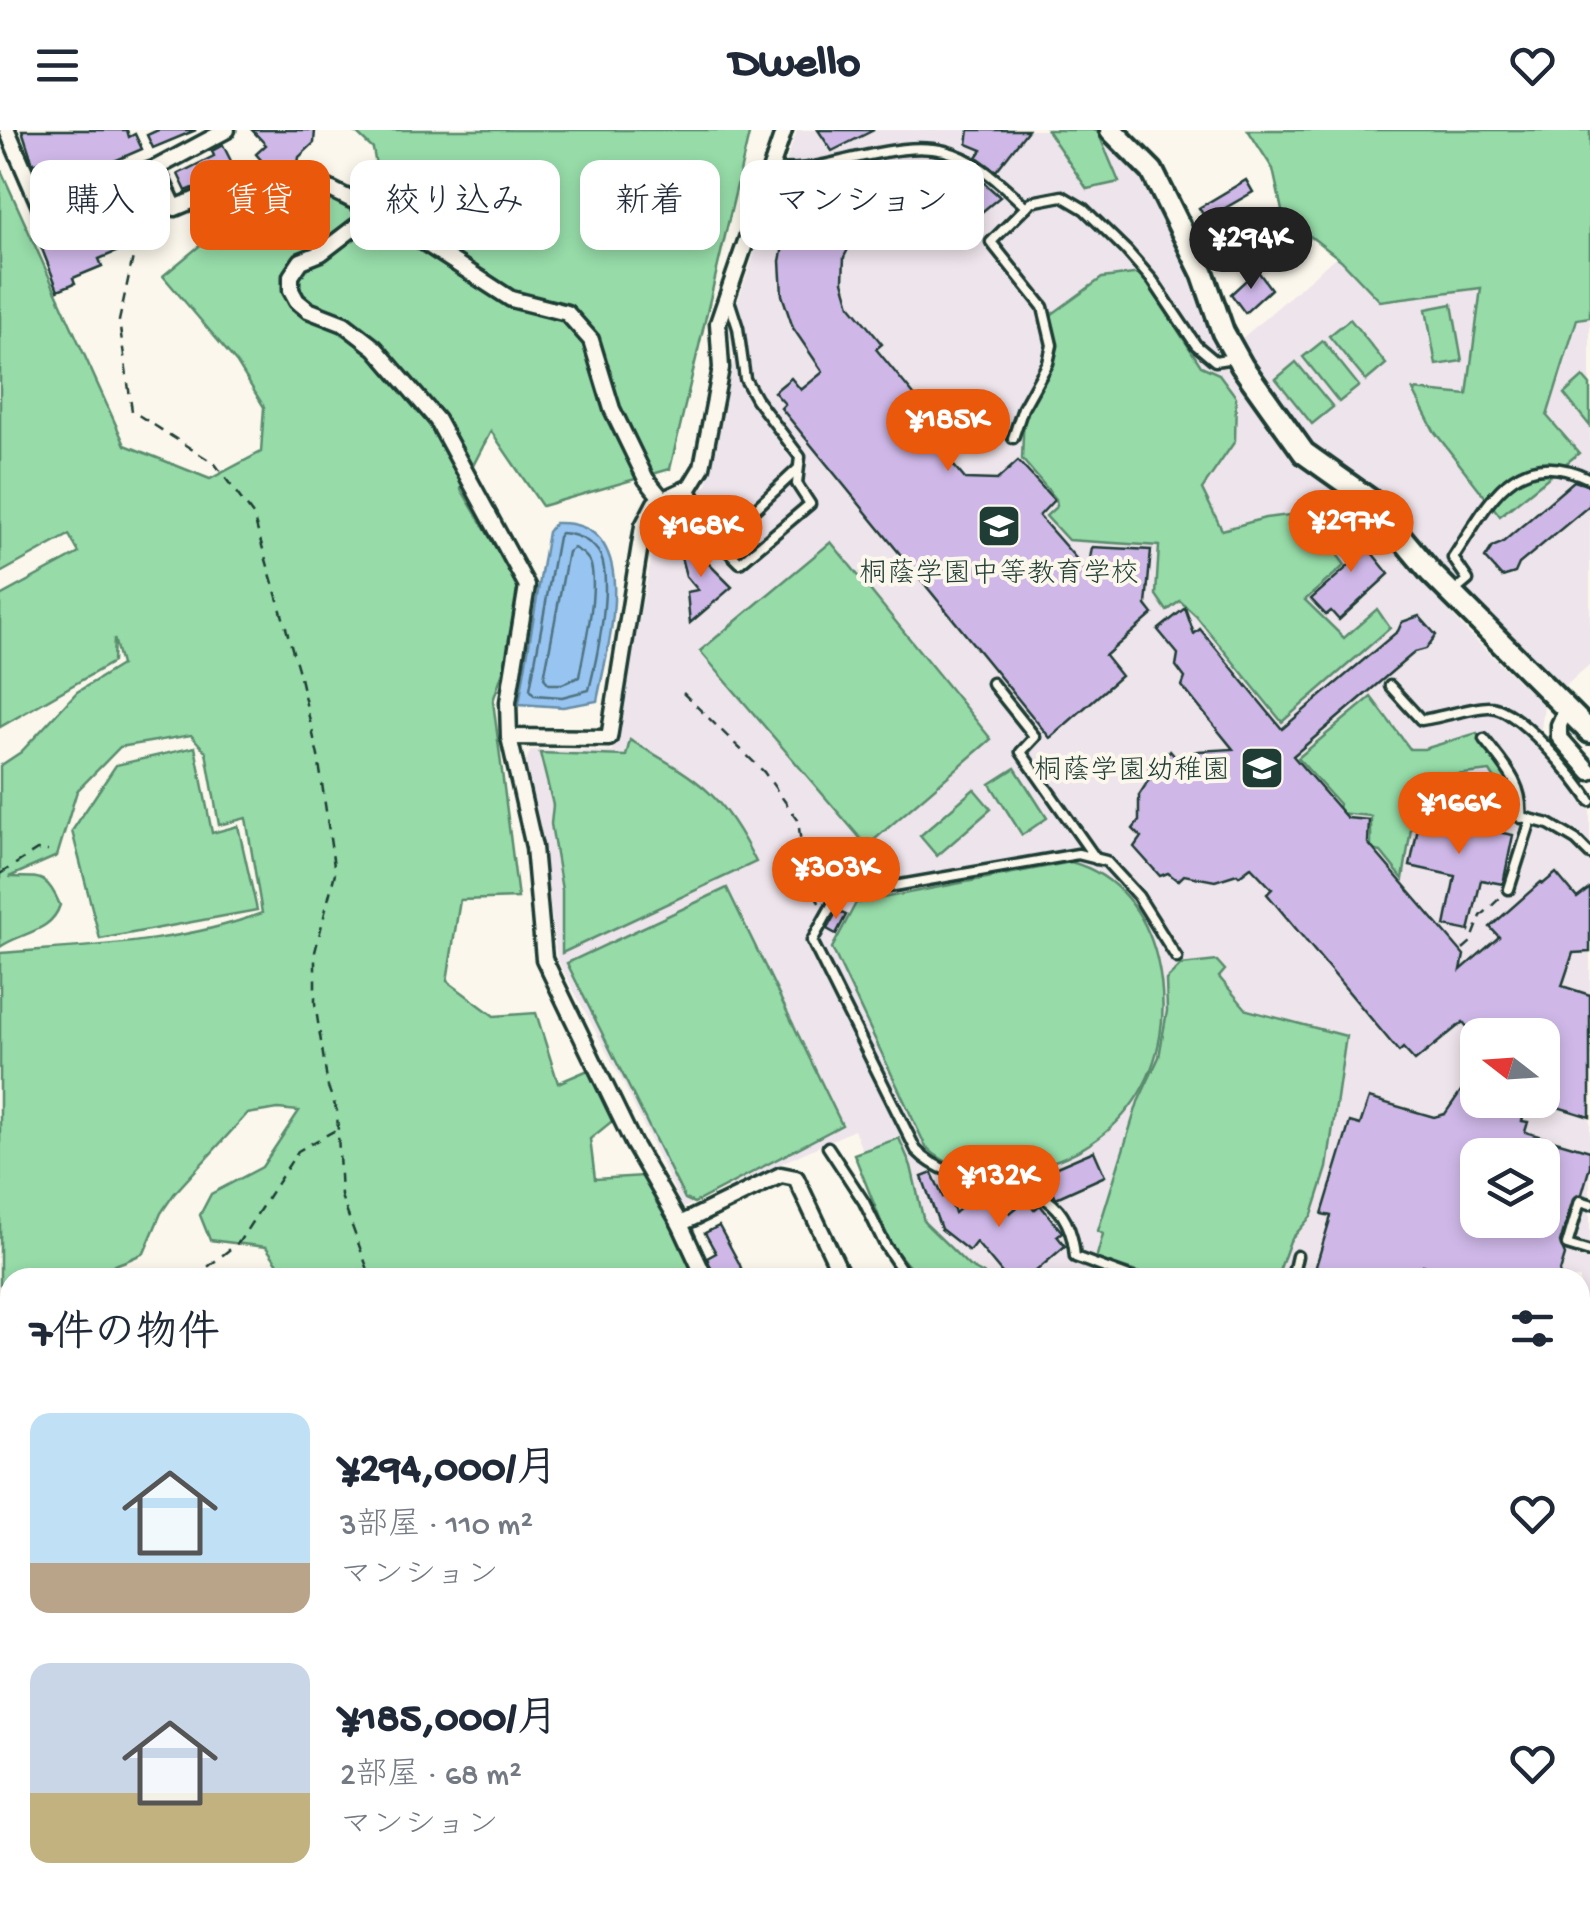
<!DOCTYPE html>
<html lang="ja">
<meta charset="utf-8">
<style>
:root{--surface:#fff;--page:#f2f2f3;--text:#1f2937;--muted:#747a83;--accent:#ea580c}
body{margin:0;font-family:"Gochi Hand","Klee One",sans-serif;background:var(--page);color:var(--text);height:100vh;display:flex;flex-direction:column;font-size:38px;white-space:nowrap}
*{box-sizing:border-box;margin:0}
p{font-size:32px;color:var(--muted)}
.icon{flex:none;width:55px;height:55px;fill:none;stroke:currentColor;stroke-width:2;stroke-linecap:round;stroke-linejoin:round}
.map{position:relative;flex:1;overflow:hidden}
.sheet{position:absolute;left:0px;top:1138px;width:1590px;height:642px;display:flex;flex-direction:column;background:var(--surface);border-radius:30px 30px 0 0;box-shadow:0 5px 15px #0003}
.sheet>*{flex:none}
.banner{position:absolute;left:30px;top:30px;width:1000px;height:90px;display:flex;gap:20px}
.needle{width:65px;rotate:287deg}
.buttons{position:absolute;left:1460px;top:888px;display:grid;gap:20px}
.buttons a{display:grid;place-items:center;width:100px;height:100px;border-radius:20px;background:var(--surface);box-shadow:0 5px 15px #0003;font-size:50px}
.price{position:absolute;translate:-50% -85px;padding:0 22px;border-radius:35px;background:var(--accent);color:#fff;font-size:32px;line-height:65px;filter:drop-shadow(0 2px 5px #0008)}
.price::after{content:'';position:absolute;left:50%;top:60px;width:30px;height:22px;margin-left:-15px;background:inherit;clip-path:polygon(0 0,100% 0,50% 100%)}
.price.on{background:#222;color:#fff}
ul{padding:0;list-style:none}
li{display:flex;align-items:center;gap:30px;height:250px;padding:0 30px}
li span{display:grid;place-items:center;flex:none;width:280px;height:200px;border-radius:20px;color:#555}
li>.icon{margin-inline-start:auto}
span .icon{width:120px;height:120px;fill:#fffc;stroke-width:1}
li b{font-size:42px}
h2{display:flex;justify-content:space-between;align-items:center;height:120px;padding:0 30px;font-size:42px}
.chip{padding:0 35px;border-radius:20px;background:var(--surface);box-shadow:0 5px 15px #0003;font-size:35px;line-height:90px}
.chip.on{background:var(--accent);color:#fff}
header{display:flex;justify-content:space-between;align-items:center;height:130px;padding:0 30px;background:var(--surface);font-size:45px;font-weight:800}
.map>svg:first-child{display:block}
.built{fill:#eee4eb;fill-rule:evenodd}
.green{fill:#96dba8;stroke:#5a8c6e;stroke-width:2.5}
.water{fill:#97c4f1;stroke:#678ea5;stroke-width:2.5}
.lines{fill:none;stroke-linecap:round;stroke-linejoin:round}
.shore{stroke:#4f7380;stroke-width:2.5}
.building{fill:#cfb8e8;stroke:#1f3d34;stroke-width:2.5;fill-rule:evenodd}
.lane-casing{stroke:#1f3d34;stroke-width:15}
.street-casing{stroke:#1f3d34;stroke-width:21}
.secondary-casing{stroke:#1f3d34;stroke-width:28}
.path{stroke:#1f3d34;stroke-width:2.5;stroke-dasharray:10 8;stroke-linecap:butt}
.lane{stroke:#fbf7ec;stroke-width:8}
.street{stroke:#fbf7ec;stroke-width:14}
.secondary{stroke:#fbf7ec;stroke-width:20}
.labels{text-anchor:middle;stroke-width:8;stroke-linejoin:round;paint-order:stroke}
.poi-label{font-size:28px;fill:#1f3d34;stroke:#fbf7ec}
</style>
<header><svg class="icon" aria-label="menu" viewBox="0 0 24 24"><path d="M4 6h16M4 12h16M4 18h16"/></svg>Dwello<svg class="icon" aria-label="heart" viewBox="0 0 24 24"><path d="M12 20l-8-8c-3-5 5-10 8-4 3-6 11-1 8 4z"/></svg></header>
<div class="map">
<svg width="1590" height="1779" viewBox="0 0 1590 1779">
<rect width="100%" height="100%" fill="#fbf7ec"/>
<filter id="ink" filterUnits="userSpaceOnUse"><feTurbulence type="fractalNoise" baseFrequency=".01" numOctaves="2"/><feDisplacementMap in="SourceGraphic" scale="20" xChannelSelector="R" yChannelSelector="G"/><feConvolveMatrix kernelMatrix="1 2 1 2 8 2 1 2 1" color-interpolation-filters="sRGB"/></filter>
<g filter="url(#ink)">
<g class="built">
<path d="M797,0H1091L1153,57L1220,221L1296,333L1362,381L1466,501L1544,576L1541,599L1590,661V1234L1580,1231V1148L935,1147L894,1099L854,1000L683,1078L621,949L557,829L541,700L526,631L531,620L612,621L661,382L707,355L734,230L729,197ZM1478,905H1542V970H1478ZM1478,1025H1542V1090H1478Z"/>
<path d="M1371,96L1590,162V534L1561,560L1307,315L1239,211Z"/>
<path d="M1590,1455V1779H1543L1531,1770H1580V1469Z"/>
</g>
<g class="green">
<path d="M353,0H750L670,339L542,376L491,301L461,359L520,458L513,511L493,571L518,768L460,770L447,851L494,886L536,883L558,953L593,938L616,988L590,1009L595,1049L644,1046L699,1123L710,1147H287L266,1117L210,1110L200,1085L211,1064L262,1037L299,981L278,979L247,984L174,1064L161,1083L144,1123C91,1148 68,1147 10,1148V1155L0,1154V823C87,816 179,814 262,783L246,688L219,695L206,622L191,605L120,617L77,661L57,726L9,747C39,748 46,742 60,775C51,803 21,802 0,817V636L21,622L77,562L121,535L114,508L113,532L0,597V466L79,423L69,405L0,443V38L125,315L210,349L261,322L264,277L237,233L163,146L238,84L277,86L380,57L373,19Z"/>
<path d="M1047,0H1097L1119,52L1087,59Z"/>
<path d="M1248,0H1590V187L1577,189L1547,286L1579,323L1500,386L1434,301L1413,260L1467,265L1481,158L1380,171L1341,130L1283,85L1273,39Z"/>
<path d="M1141,143L1201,236L1219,244L1236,267L1235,311L1202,359L1222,400L1265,388L1306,383L1345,435L1305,470L1344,508L1377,479L1390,498L1282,592L1196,486L1180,471L1167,481L1156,465L1159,416L1068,410L1046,386L1057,376L1056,369L1022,329L1024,282L1053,228L1048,187L1102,148Z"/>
<path d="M1452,174L1462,231L1436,235L1426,179Z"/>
<path d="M1350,189L1386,234L1366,251L1329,206Z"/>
<path d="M1323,211L1359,256L1339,272L1303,227Z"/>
<path d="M1296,232L1333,277L1312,294L1276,249Z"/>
<path d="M1583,247L1590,255V296L1564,264Z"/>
<path d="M831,412L991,609L867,716L700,521Z"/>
<path d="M1371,567L1410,619H1424L1477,603L1480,612L1493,618L1496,632L1517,664L1509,672L1490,641L1419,649L1403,749L1381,722L1371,720V686L1337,683L1339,674L1298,628Z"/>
<path d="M630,610C698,650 720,659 756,732L562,823V760L551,694L553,675L540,623L626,626Z"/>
<path d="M195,617L212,703L238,696L257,780L100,809L72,701L116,635Z"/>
<path d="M1015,638L1047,688L1022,705L990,654Z"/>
<path d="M974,659L991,679L937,726L920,706Z"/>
<path d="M1071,732C1118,745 1146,783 1157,829C1182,936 1121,1029 1010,1041C978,1044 949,1040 926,1017L832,818L856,773Z"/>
<path d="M727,758L842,995L694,1073L685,1069L567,833Z"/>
<path d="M1217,831L1225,840L1219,847L1247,880L1346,906L1327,1038L1312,1085L1290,1111L1277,1147H1152L1096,1129L1103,1104L1098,1101L1138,972L1159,927L1167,881L1166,850L1181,835Z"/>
<path d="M899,1008L911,1036L924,1092L969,1136L989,1147H918L890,1114L854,1024Z"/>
<path d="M1580,1616L1590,1624V1779H1553L1540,1770H1580Z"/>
<path d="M292,1770H507L500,1779H276Z"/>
<path d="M988,1770H1247L1256,1779H1005Z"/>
<path d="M1278,1770H1376L1378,1779H1271Z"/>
</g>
<path class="water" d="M555,393C647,389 607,518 597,571L563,577L519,574L548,402Z"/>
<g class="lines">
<g class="shore">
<path d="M561,403C579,404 599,414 603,433C610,466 597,528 589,560L562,567L534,565L530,559L558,407Z"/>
<path d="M574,418C581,422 588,426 591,435C598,464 584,518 579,547L562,554H549L544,548L568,422Z"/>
</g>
</g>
<g class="building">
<path d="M22,0H127L129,7L135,4L142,19L91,41L94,47L53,65L39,32L33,34Z"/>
<path d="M158,0H196L153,18L147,5Z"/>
<path d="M252,0H315L314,13L299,27L297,41L269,39L256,24L266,15Z"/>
<path d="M818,0H874L832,21Z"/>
<path d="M969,0H1028L996,41L977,27L982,20L967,14Z"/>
<path d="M223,15L236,41L186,61L178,44L214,26L212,21Z"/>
<path d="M853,36L873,69L897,58L894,38L913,36L936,39L964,50L970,40L1000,67L967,94L952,80L928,71H904L885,75L861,94L844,127L843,151L850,175L882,214L876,219L960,321L949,330L965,349L997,350L1018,331L1054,370L1039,386L1088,442L1092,417L1151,420L1146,475L1153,484L1105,526L1121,546L1050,608L781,278L785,274L774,262L791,248L801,260L823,242L793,198L782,165L780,131L787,97L803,66L823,43Z"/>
<path d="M1246,50L1253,62L1206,89L1199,78Z"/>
<path d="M145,54L159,78L110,100L118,121L99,129L102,136L73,148L75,153L58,160L35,101Z"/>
<path d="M1257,140L1271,159L1245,183L1231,164Z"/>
<path d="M1574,351L1590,356V375L1519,434L1515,443L1502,447L1485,428L1492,417L1502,413Z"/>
<path d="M1347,392L1389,444L1339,490L1331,481L1326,485L1311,469L1352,433L1330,408Z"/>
<path d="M698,411L703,428L732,457L690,493L687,462L698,460L686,446L678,416Z"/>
<path d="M1185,478L1194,504L1200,499L1282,599L1398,501L1402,492L1419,486L1436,505L1426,519L1415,522L1293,626L1347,688L1369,690L1368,713L1464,825L1461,840L1499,807L1490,797L1541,752L1543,754L1556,743L1577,768L1590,758V822L1573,823L1562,856L1590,865V987L1554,976L1556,968L1542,964V905H1474L1463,892L1415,931L1403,918L1399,922L1267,764L1272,759L1251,737L1239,746L1237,744L1215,751L1184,745L1178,751L1168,743L1160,746L1134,717L1141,707L1133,699L1139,691V665L1152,645L1149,637L1170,621L1176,628L1198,621L1233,619L1182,556L1185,548L1176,536L1178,524L1158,500Z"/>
<path d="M1427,655L1446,663L1440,691L1513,705L1503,754L1481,750L1469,801L1445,796L1455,746L1410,736Z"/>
<path d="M837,781L846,785L836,804L827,799Z"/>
<path d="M1478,951V970H1528L1522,991L1528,992L1525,1002L1590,1021V1036L1582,1064L1573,1069L1560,1113L1565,1125L1558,1148H1463L1423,1135L1419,1148H1329L1314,1143L1331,1086L1322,1084L1350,992L1360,995L1369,968L1434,987L1445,984L1465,955ZM1478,1025H1542V1090H1478Z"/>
<path d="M1094,1021L1105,1046L1056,1068L1045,1042Z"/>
<path d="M932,1043L943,1067L948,1066L955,1083L985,1058L990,1059L1010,1083L1026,1070L1034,1080L1040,1075L1062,1102L1057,1106L1065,1116L1028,1148H1006L976,1112L969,1121L941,1099L922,1047Z"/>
<path d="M719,1096L739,1133L745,1148H715L707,1128L716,1123L705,1103Z"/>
</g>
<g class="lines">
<defs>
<g id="lane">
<path d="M770,39C801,41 816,37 846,30C936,9 958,11 1026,77"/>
<path d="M1013,308L1023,278L1048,233L1052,215L1043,177L991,112L1031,72L1062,66L1084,79L1126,120L1153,151L1196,215L1215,231L1233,228"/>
<path d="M690,357L701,380L720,396L738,395L798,339"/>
<path d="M720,396V413L740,433L810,374L797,354L800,327L756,269L745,249L738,198L728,167"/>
<path d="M1455,461L1468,450L1453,428C1489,373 1514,312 1590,349"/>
<path d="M992,553L1035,607L1021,622L1096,729"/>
<path d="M1390,556L1421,590C1440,588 1474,576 1490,577C1518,578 1575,647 1590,671"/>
<path d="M1484,609C1504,635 1524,654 1521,688"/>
<path d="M1442,652L1455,660L1488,669L1506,683L1549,694L1576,710L1590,724"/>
<path d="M1509,759L1531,690"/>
<path d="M828,1017L864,1072L885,1115L907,1148"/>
<path d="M1590,1074L1580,1071L1567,1115L1590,1122"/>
<path d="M1132,1148L1075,1127C1067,1026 967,1074 916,1020L812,811L837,766L1078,724L1106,731L1138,766L1177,828"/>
<path d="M1292,1148L1297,1126"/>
<path d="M1580,1365L1590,1370"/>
<path d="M1580,1608L1590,1614"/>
<path d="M1229,1770L1237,1779"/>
<path d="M1485,1770L1486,1779"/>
<path d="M1291,1779L1300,1770"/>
</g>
<g id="street">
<path d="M7,0L42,81L156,38L227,0"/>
<path d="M156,38L175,78L247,48L267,49L320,54L388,88"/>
<path d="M663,370L646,349L612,279L591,210L567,183L511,169L388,89L355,97L321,123L301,131L291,146V160L297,171L308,180L344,194L375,218L437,290L527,456L508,572L509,607L534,717L544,829L633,1013L680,1094L705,1148"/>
<path d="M1567,578L1559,595V607L1590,642"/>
<path d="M509,607L609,608L643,396L655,373L690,357L702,337L721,238L718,193L784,0"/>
<path d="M680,1094L781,1045L796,1048L843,1148"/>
<path d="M1580,1443L1590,1434"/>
<path d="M899,1770L913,1779"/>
</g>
<path id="secondary" d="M1111,0L1152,41L1203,144L1223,202L1242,236L1304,323L1370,370L1431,443L1590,602"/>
</defs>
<use href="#lane" class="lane-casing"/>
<use href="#street" class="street-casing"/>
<use href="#secondary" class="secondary-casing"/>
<g class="path">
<path d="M165,88L135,118L119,191L132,281L215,334L253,385L298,539L318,626L335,743L315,822V873L328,957L337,981L341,1066L371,1148"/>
<path d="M683,563L764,642L798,690L803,730L819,773"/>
<path d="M0,744L37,720L48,721"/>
<path d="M1463,819L1471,812L1481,786L1501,767"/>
<path d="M194,1148L239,1112L298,1021L341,997"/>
<path d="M0,1270L10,1264"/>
<path d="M1580,1279L1590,1280"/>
<path d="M0,1569H10"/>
<path d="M222,1770L225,1779"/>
</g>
<use href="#lane" class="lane"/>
<use href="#street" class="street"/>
<use href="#secondary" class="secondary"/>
</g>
</g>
<defs>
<symbol id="school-square" viewBox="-11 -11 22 22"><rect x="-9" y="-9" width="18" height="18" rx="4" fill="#1f3d34" stroke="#fbf7ec"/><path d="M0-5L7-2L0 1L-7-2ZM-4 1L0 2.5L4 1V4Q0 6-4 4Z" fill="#fff"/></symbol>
</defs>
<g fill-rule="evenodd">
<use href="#school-square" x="974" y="371" width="50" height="50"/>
<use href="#school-square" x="1237" y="613" width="50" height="50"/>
</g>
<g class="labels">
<g class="poi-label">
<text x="999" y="451">桐蔭学園中等教育学校</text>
<text x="1230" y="648" text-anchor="end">桐蔭学園幼稚園</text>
</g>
</g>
</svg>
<div class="buttons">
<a><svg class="needle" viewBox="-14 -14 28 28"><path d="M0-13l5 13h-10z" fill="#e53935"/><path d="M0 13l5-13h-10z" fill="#747a83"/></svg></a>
<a><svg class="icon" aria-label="layers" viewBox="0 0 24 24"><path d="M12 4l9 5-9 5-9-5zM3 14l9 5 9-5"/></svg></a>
</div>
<b class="price on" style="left:1251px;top:162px">¥294K</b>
<b class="price" style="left:948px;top:344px">¥185K</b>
<b class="price" style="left:1351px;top:445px">¥297K</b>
<b class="price" style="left:701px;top:450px">¥168K</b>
<b class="price" style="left:1459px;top:727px">¥166K</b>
<b class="price" style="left:836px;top:792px">¥303K</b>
<b class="price" style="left:999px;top:1100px">¥132K</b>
<div class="banner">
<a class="chip">購入</a>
<a class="chip on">賃貸</a>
<a class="chip">絞り込み</a>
<a class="chip">新着</a>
<a class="chip">マンション</a>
</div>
<section class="sheet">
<h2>7件の物件<svg class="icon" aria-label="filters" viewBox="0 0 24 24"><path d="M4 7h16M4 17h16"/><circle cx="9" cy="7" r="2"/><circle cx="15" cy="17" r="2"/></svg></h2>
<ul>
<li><span style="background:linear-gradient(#bfe0f5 75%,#b9a48a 0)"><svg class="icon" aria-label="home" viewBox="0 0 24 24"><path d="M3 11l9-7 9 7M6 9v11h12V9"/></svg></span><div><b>¥294,000/月</b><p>3部屋 · 110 m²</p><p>マンション</p></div><svg class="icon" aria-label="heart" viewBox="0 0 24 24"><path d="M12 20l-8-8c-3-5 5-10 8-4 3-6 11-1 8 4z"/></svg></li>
<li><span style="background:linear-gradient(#c9d6e8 65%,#c2b280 0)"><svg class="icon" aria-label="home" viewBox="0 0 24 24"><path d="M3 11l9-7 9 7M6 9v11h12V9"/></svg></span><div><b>¥185,000/月</b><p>2部屋 · 68 m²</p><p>マンション</p></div><svg class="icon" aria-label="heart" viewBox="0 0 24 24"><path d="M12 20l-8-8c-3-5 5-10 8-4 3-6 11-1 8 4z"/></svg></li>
</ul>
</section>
</div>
